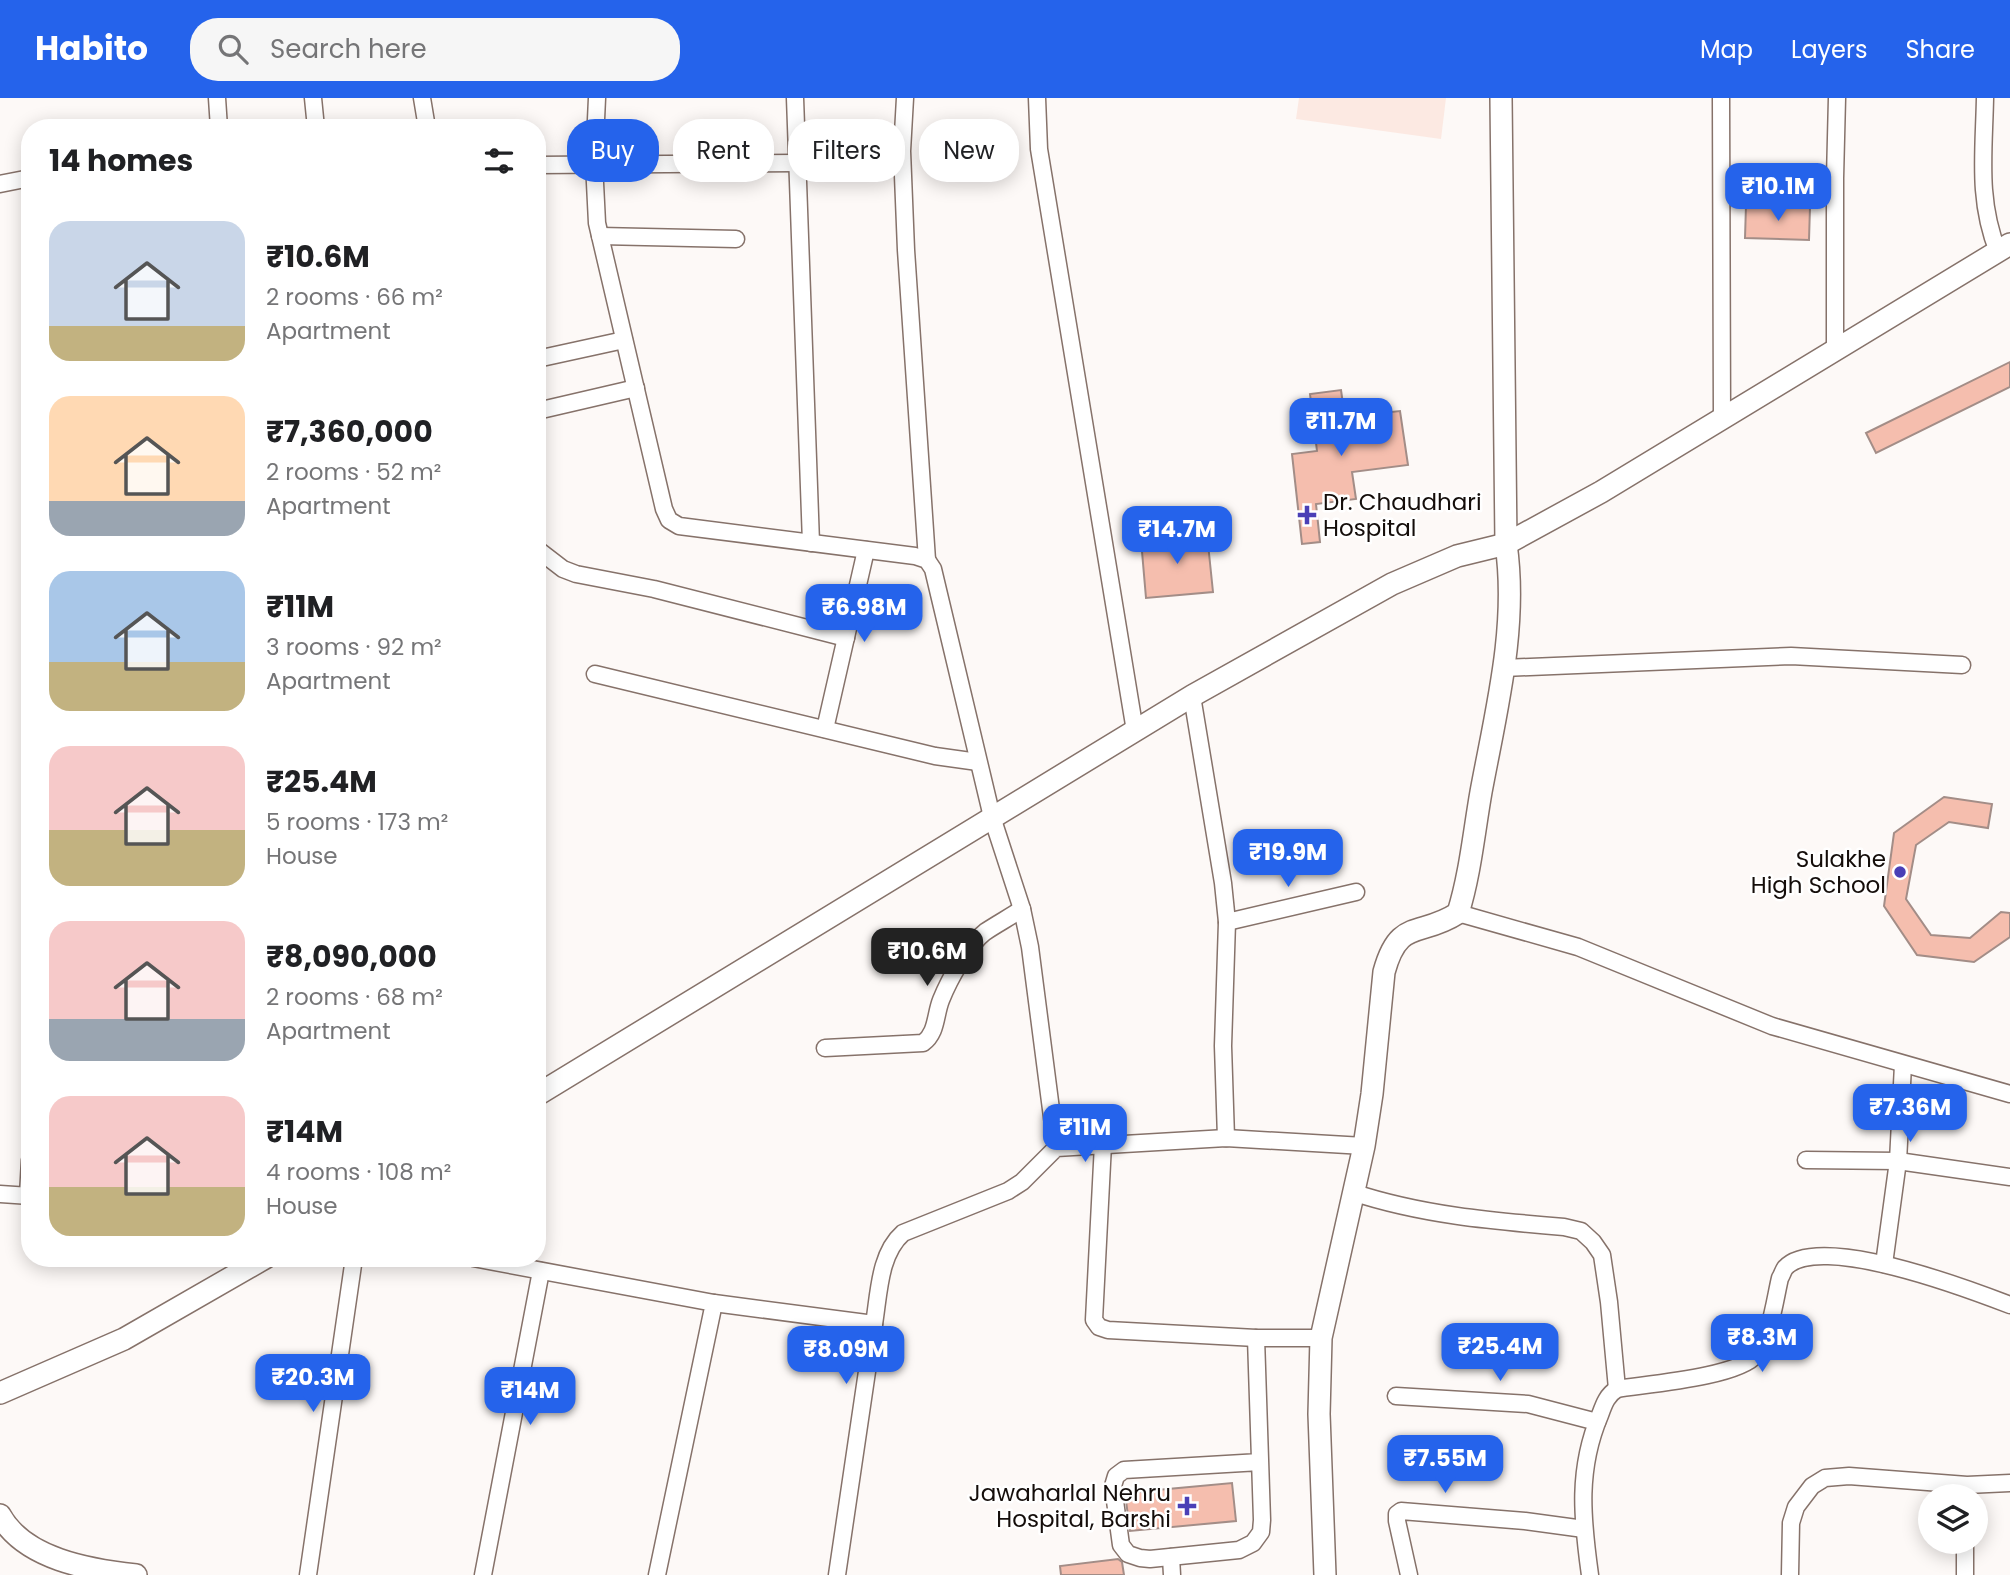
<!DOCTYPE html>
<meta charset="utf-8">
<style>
:root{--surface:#fff;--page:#f6f6f6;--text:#202124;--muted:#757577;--accent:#2563eb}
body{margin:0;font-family:Poppins,sans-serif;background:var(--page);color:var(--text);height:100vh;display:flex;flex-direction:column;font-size:26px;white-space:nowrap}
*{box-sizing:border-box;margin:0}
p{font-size:23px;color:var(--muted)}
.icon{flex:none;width:38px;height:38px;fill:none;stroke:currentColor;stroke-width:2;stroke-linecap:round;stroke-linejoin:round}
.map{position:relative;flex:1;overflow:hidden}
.sheet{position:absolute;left:21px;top:21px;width:525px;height:1148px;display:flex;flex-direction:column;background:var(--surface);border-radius:28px;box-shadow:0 4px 18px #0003}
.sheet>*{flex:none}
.top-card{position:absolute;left:567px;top:21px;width:665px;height:63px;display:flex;gap:14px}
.tools{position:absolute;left:1918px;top:1386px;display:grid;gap:14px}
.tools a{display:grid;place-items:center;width:70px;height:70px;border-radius:50%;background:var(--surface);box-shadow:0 4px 18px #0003;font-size:35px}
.price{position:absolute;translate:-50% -60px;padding:0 16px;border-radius:14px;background:var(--accent);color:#fff;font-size:23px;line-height:46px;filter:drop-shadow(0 2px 4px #0008)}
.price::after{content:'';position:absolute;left:50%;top:42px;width:21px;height:16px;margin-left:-10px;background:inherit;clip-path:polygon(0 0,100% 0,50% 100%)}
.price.on{background:#222;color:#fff}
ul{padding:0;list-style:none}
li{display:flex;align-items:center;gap:21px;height:175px;padding:0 28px}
li span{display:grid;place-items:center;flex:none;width:196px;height:140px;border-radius:21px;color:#555}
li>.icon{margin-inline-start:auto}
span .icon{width:84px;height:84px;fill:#fffc;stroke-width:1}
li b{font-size:30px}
h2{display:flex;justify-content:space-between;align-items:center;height:84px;padding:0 28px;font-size:30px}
.pill{padding:0 24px;border-radius:28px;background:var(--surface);box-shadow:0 4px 18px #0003;font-size:24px;line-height:63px}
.pill.on{background:var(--accent);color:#fff}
header{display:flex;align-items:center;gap:42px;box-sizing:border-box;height:98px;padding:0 35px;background:var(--accent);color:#fff}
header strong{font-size:33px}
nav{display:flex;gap:38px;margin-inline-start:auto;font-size:24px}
.search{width:490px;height:63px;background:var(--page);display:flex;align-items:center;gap:18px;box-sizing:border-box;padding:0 24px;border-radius:28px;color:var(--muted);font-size:26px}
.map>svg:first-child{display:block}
.built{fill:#fce9e2}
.building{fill:#f5beae;stroke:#a38d87;stroke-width:2}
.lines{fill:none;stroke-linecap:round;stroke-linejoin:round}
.minor-casing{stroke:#86726a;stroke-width:19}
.major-casing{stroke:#86726a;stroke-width:24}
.minor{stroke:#fff;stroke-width:16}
.major{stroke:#fff;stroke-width:21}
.poi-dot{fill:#4a3fb6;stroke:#fff;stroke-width:2.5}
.labels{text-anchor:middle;stroke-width:5;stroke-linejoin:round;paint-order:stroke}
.poi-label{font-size:23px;fill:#140d0a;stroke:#fff;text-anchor:end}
</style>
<header>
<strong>Habito</strong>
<div class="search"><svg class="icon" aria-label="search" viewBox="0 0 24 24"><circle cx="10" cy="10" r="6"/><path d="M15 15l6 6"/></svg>Search here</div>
<nav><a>Map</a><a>Layers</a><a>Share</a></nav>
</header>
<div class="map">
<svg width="2010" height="1477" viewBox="0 0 2010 1477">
<rect width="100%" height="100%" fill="#fdf9f7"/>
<path class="built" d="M1299,0H1446L1441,41L1296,21Z"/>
<g class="building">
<path d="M1746,107L1810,109L1809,142L1745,140Z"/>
<path d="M2010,264V289L1876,355L1866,335Z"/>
<path d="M1341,292L1347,335L1375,331L1373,316L1400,313L1408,367L1352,374L1356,401L1316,406L1320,444L1302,446L1292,356L1317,353L1310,296Z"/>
<path d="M1207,436L1213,494L1146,500L1141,442Z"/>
<path d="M1944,699L1992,706L1988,730L1949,724L1916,747L1906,801L1931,837L1970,840L2001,814L2010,815V839L1974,864L1917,857L1884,808L1894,735Z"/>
<path d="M1232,1385L1236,1423L1130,1433L1125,1395Z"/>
<path d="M1118,1461L1122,1464L1124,1477H1061L1060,1468Z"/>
</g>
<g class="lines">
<defs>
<g id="minor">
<path d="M217,0L219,30"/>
<path d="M313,0L316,30"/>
<path d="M422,0L427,30"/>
<path d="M597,0L594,65L597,125L664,411L669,422L679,428L915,458L927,462L933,471L992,719L1022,811L1030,849L1056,1050"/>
<path d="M795,0L811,445"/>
<path d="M905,0L902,53L906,152L927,462"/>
<path d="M1037,0L1039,51L1135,633"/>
<path d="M1721,0L1722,321"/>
<path d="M1985,0C1984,54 1977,102 1998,154"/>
<path d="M537,67L797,65"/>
<path d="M0,86L30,80"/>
<path d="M600,138L736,141"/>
<path d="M1835,252V80L1837,0"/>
<path d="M537,261L624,242"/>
<path d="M537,313L636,290"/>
<path d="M537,451L563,471L576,476L654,491L846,540"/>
<path d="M1504,570L1791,558L1962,567"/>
<path d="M595,576L935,658L978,664"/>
<path d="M1192,598L1223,785L1227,824L1223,948L1226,1040"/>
<path d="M825,631L866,452"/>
<path d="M1458,815L1578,849L1772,928L2010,996"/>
<path d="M1227,824L1356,794"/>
<path d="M825,950L923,945C937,935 935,917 941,902C949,882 968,847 985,834C997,826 1010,819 1022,811"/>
<path d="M1103,1046L1094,1222L1099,1229L1108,1232L1256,1240H1321"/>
<path d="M1806,1062L1898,1063L2010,1079"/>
<path d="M1352,1094C1421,1117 1492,1123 1564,1129L1581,1133L1593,1144L1602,1157L1609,1204L1617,1291"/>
<path d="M0,1096L30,1098"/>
<path d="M28,1097L30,1062"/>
<path d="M473,1160L714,1205L657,1477"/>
<path d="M1884,1166L1898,1063L1903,967"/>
<path d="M714,1205L874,1226L837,1477"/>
<path d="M874,1226C879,1196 879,1156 903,1135L1008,1093L1022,1084L1056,1050L1226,1040L1364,1048"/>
<path d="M1256,1240L1262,1422L1261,1434L1253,1445L1239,1452L1150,1461L1140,1460L1128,1456L1121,1447L1113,1388L1116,1378L1124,1372L1260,1364"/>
<path d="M1396,1298L1528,1306L1597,1324"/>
<path d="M1171,1459L1172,1477"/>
<path d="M308,1477L354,1160"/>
<path d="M483,1477L541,1173"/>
<path d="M1409,1477L1397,1423V1416L1401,1413L1525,1423L1584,1431"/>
<path d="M1590,1477C1582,1420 1577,1371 1600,1317C1604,1306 1607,1297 1617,1291C1648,1286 1738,1279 1756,1257C1770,1241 1775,1201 1780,1180C1782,1177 1783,1173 1785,1170C1817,1133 1971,1192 2010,1207"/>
<path d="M1790,1477L1791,1425L1796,1409L1812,1388L1825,1380L1849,1378L1967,1387L2010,1385"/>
<path d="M1965,1477V1444"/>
</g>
<g id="major">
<path d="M537,997L1192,598L1392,486L1457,458L1506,446L1601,394L2010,146"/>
<path d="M0,1295L124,1241L265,1160"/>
<path d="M0,1417C24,1461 89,1472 136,1477"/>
<path d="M1325,1477L1319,1316L1321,1240L1364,1048L1372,996L1384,874C1399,819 1420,840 1458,815C1470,777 1474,734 1481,694C1496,613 1518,529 1506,446L1501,0"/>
</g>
</defs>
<use href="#minor" class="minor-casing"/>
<use href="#major" class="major-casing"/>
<use href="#minor" class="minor"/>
<use href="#major" class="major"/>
</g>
<g class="poi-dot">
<path d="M1303.5 406.5h7v7h7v7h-7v7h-7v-7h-7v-7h7z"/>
<circle cx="1900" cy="774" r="7"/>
<path d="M1183.5 1397.5h7v7h7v7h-7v7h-7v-7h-7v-7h7z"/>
</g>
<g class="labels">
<g class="poi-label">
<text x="1323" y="412" text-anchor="start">Dr. Chaudhari<tspan x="1323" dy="26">Hospital</tspan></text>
<text x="1886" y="769">Sulakhe<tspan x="1886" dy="26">High School</tspan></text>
<text x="1171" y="1403">Jawaharlal Nehru<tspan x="1171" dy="26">Hospital, Barshi</tspan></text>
</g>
</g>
</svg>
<div class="tools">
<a><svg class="icon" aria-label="layers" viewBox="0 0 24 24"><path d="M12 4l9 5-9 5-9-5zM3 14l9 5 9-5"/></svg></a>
</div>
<b class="price" style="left:1778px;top:125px">₹10.1M</b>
<b class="price" style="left:1341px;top:360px">₹11.7M</b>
<b class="price" style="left:1177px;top:468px">₹14.7M</b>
<b class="price" style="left:864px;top:546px">₹6.98M</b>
<b class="price" style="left:1288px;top:791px">₹19.9M</b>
<b class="price on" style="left:927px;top:890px">₹10.6M</b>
<b class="price" style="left:1910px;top:1046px">₹7.36M</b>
<b class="price" style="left:1085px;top:1066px">₹11M</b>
<b class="price" style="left:1762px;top:1276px">₹8.3M</b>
<b class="price" style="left:1500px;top:1285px">₹25.4M</b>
<b class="price" style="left:846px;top:1288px">₹8.09M</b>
<b class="price" style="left:313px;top:1316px">₹20.3M</b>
<b class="price" style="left:530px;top:1329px">₹14M</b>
<b class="price" style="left:1445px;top:1397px">₹7.55M</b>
<div class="top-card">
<a class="pill on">Buy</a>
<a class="pill">Rent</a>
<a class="pill">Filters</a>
<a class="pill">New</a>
</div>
<section class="sheet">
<h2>14 homes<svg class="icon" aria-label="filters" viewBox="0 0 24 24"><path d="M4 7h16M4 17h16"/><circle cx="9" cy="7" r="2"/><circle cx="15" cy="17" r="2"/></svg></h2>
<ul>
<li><span style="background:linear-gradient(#c9d6e8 75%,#c2b280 0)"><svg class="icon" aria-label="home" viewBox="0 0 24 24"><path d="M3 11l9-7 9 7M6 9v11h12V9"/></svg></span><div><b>₹10.6M</b><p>2 rooms · 66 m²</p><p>Apartment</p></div></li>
<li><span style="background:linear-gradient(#ffd9b3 75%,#9aa5b1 0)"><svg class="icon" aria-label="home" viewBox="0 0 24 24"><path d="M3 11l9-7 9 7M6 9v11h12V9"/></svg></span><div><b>₹7,360,000</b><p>2 rooms · 52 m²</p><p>Apartment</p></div></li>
<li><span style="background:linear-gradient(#a9c7e8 65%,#c2b280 0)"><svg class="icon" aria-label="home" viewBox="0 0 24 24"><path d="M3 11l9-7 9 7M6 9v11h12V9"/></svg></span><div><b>₹11M</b><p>3 rooms · 92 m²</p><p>Apartment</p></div></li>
<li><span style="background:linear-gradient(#f6c9c9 60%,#c2b280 0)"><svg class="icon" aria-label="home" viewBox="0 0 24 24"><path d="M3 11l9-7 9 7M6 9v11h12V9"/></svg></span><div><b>₹25.4M</b><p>5 rooms · 173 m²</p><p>House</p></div></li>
<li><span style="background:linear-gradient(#f6c9c9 70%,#9aa5b1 0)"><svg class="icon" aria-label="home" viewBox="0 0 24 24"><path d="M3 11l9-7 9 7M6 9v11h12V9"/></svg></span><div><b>₹8,090,000</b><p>2 rooms · 68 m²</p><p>Apartment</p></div></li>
<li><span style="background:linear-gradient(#f6c9c9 65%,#c2b280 0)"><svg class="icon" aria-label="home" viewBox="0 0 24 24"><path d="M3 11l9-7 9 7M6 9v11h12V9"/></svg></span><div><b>₹14M</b><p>4 rooms · 108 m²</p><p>House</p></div></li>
</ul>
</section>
</div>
